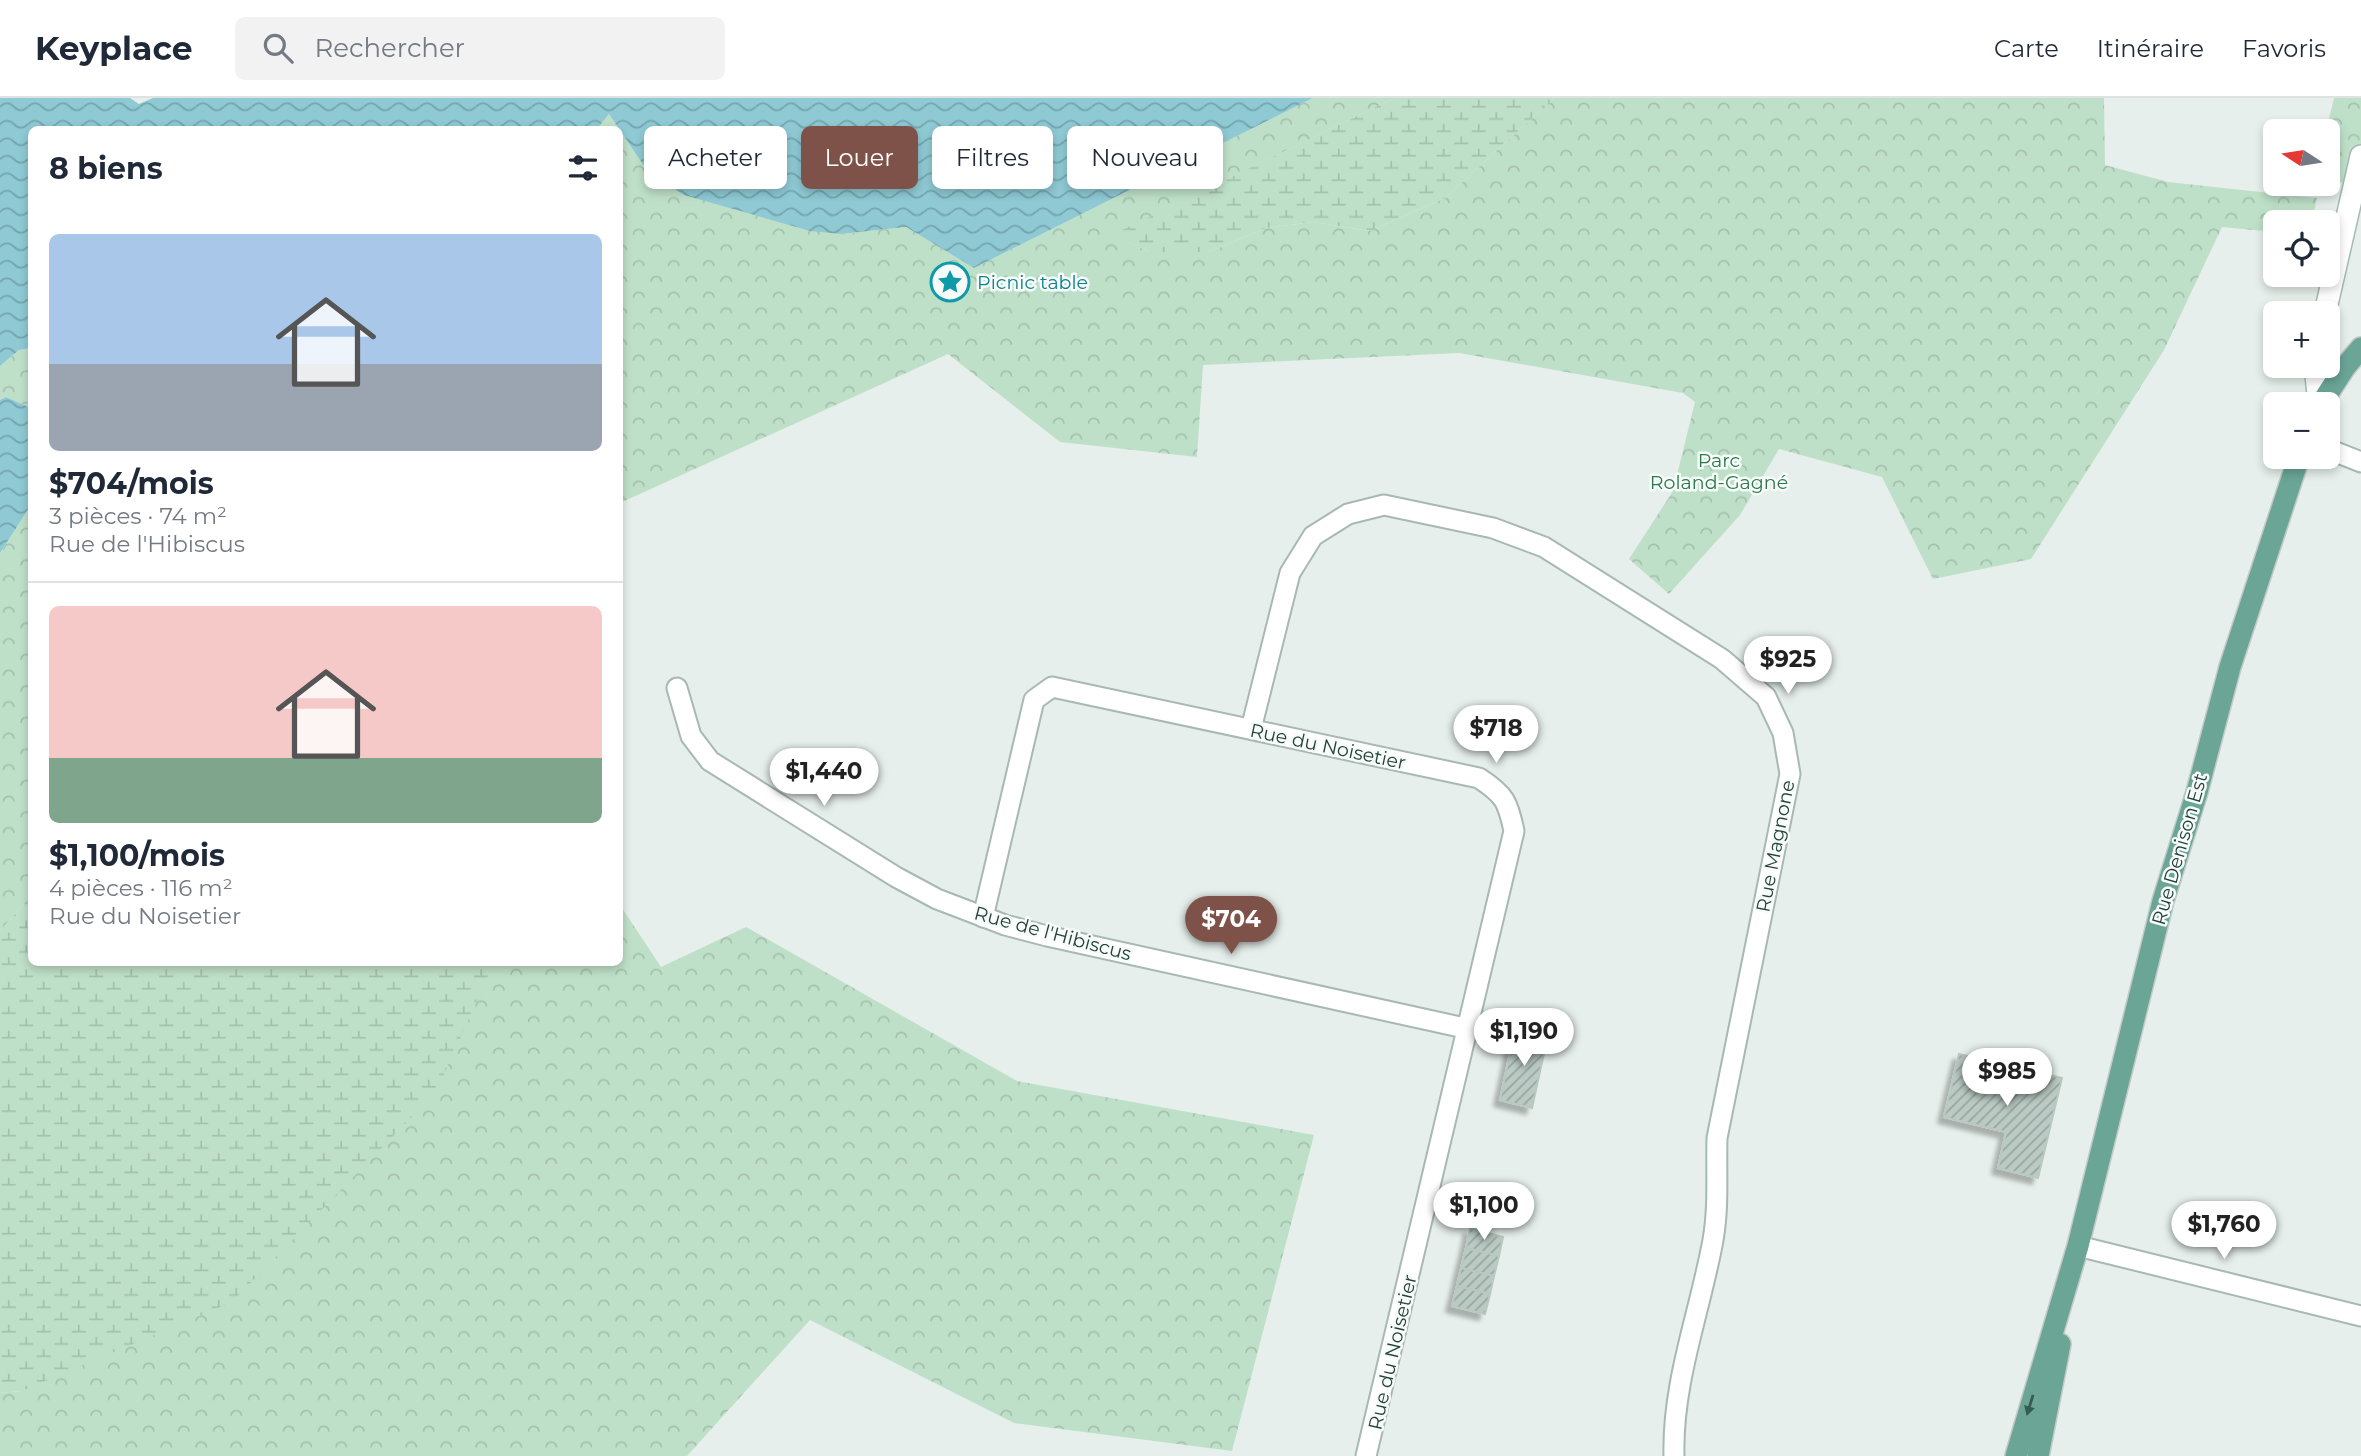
<!DOCTYPE html>
<html lang="fr">
<meta charset="utf-8">
<style>
:root{--surface:#fff;--page:#f2f2f3;--text:#1f2937;--muted:#747a83;--line:#e0e1e3;--accent:#7f5249}
body{margin:0;font-family:Montserrat,sans-serif;background:var(--page);color:var(--text);height:100vh;display:flex;flex-direction:column;font-size:26px;white-space:nowrap}
*{box-sizing:border-box;margin:0}
p{font-size:23px;color:var(--muted)}
.icon{flex:none;width:38px;height:38px;fill:none;stroke:currentColor;stroke-width:2;stroke-linecap:round;stroke-linejoin:round}
.map{position:relative;flex:1;overflow:hidden}
.drawer{position:absolute;left:28px;top:28px;width:595px;height:840px;display:flex;flex-direction:column;background:var(--surface);border-radius:10px;box-shadow:0 4px 10px #0003}
.drawer>*{flex:none}
.guide{position:absolute;left:644px;top:28px;width:665px;height:63px;display:flex;gap:14px}
.needle{width:46px;rotate:282deg}
.buttons{position:absolute;left:2263px;top:21px;display:grid;gap:14px}
.buttons a{display:grid;place-items:center;width:77px;height:77px;border-radius:10px;background:var(--surface);box-shadow:0 4px 10px #0003;font-size:35px}
.price{position:absolute;translate:-50% -60px;padding:0 16px;border-radius:24px;background:#fff;color:#222;font-size:23px;line-height:46px;filter:drop-shadow(0 2px 4px #0008)}
.price::after{content:'';position:absolute;left:50%;top:42px;width:21px;height:16px;margin-left:-10px;background:inherit;clip-path:polygon(0 0,100% 0,50% 100%)}
.price.current{background:var(--accent);color:#fff}
ul{padding:0;list-style:none}
li{display:grid;align-content:center;gap:14px;height:371px;padding:0 21px}
li+li{border-top:2px solid var(--line)}
li span{display:grid;place-items:center;height:217px;border-radius:10px;color:#555}
li>.icon{margin-inline-start:auto}
span .icon{width:126px;height:126px;fill:#fffc;stroke-width:1}
li b{font-size:30px}
h2{display:flex;justify-content:space-between;align-items:center;height:84px;padding:0 21px;font-size:30px}
.chip{padding:0 24px;border-radius:10px;background:var(--surface);box-shadow:0 4px 10px #0003;font-size:24px;line-height:63px}
.chip.current{background:var(--accent);color:#fff}
header{display:flex;align-items:center;gap:42px;box-sizing:border-box;height:98px;padding:0 35px;background:var(--surface);border-bottom:2px solid var(--line)}
header strong{font-size:33px}
nav{display:flex;gap:38px;margin-inline-start:auto;font-size:24px}
.search{width:490px;height:63px;background:var(--page);display:flex;align-items:center;gap:18px;box-sizing:border-box;padding:0 24px;border-radius:10px;color:var(--muted);font-size:26px}
.map>svg:first-child{display:block}
.forest{fill:url(#forest-crowns)}
.wetland{fill:url(#wetland-marsh)}
.water{fill:url(#water-waves)}
.building{fill:url(#building-hatch);stroke:#b8c9c2;stroke-width:2;filter:url(#shadow)}
.lines{fill:none;stroke-linecap:round;stroke-linejoin:round}
.street-casing{stroke:#a8b8b2;stroke-width:23}
.secondary-casing{stroke:#a4bbb3;stroke-width:24}
.primary-casing{stroke:#c2cac8;stroke-width:24}
.street{stroke:#fff;stroke-width:19}
.secondary{stroke:#fff;stroke-width:21}
.primary{stroke:#6aa596;stroke-width:21}
.oneway{fill:#365b51}
.labels{text-anchor:middle;stroke-width:5;stroke-linejoin:round;paint-order:stroke}
.culture-label{font-size:19px;fill:#0d838f;stroke:#f7fbf9;text-anchor:start}
.park-label{font-size:19px;fill:#2d7a4b;stroke:#f7fbf9}
.street-label{font-size:19px;fill:#24423a;stroke:#f7fbf9}
</style>
<header>
<strong>Keyplace</strong>
<div class="search"><svg class="icon" aria-label="search" viewBox="0 0 24 24"><circle cx="10" cy="10" r="6"/><path d="M15 15l6 6"/></svg>Rechercher</div>
<nav><a>Carte</a><a>Itinéraire</a><a>Favoris</a></nav>
</header>
<div class="map">
<svg width="2361" height="1358" viewBox="0 0 2361 1358">
<defs>
<pattern id="forest-crowns" width="20" height="18" patternUnits="userSpaceOnUse" patternTransform="scale(1.75)"><rect width="20" height="18" fill="#bfe0c8"/><path d="M2 6a3 3 0 1 1 6 0M12 15a3 3 0 1 1 6 0" fill="none" stroke="#a4c1ad"/></pattern>
<pattern id="wetland-marsh" width="20" height="14" patternUnits="userSpaceOnUse" patternTransform="scale(1.75)"><rect width="20" height="14" fill="#bfe0c8"/><path d="M1 5h8M5 5V1M11 12h8M15 12V8" fill="none" stroke="#a4c1ad"/></pattern>
<pattern id="water-waves" width="16" height="10" patternUnits="userSpaceOnUse" patternTransform="scale(1.75)"><rect width="16" height="10" fill="#8ec9d4"/><path d="M0 5q4-4 8 0t8 0" fill="none" stroke="#74a5ad"/></pattern>
<pattern id="building-hatch" width="6" height="6" patternUnits="userSpaceOnUse" patternTransform="scale(1.75)"><rect width="6" height="6" fill="#bbcac4"/><path d="M-1 1l2-2M0 6l6-6M5 7l2-2" fill="none" stroke="#98a6a0"/></pattern>
<filter id="shadow"><feDropShadow dx="-6" dy="6" stdDeviation="2" flood-color="#0004"/></filter>
</defs>
<rect width="100%" height="100%" fill="#e6efeb"/>
<g class="forest">
<path d="M1313,0H1394L1113,137L1150,154H1209L1266,130L1313,124L1370,133L1445,100L1554,0H2104L2105,67L2168,84L2317,100L2312,124H2275V134L2222,129L2164,252L2031,461L1933,481L1882,379L1779,351L1740,417L1669,496L1629,461L1673,393L1695,304L1683,295L1459,255L1203,267L1197,359L1060,344L948,256L620,405V32H596L609,16L648,74L841,136L906,129L974,170Z"/>
<path d="M2334,0H2361V90L2328,80L2326,33Z"/>
<path d="M31,250V310L6,299L0,302V268L19,252Z"/>
<path d="M31,407V798L0,833V455Z"/>
<path d="M620,807L661,869L746,829L1017,983L1314,1037L1232,1353L1014,1325L810,1222L687,1358H0V1295L22,1293L488,878L486,865L620,864Z"/>
</g>
<g class="wetland">
<path d="M1394,0H1554L1445,100L1370,133L1313,124L1266,130L1209,154H1150L1112,137Z"/>
<path d="M31,798L32,864H486L488,878L436,994L232,1204L22,1293L0,1295V833Z"/>
</g>
<g class="water">
<path d="M0,0H130L139,6L153,0H1313L974,170L906,129L841,136L810,133L684,97L648,74L609,16L596,32H32L31,250L19,252L0,268Z"/>
<path d="M6,299L31,310V407L0,455V302Z"/>
</g>
<g class="building">
<path d="M1515,931L1548,937L1532,1010L1500,1002Z"/>
<path d="M1959,956L2062,980L2038,1080L1998,1070L2006,1034L1944,1019Z"/>
<path d="M1470,1130L1503,1139L1499,1158L1466,1150Z"/>
<path d="M1466,1150L1499,1158L1494,1178L1461,1170Z"/>
<path d="M1461,1170L1494,1178L1490,1196L1457,1188Z"/>
<path d="M1457,1188L1490,1196L1485,1216L1452,1208Z"/>
</g>
<g class="lines">
<defs>
<g id="street">
<path d="M2328,351L2361,364"/>
<path d="M677,590L691,638L710,663L896,779L937,801L1005,827L1047,838L1469,931"/>
<path d="M1251,631L1290,475L1313,438L1348,416L1384,407L1493,430L1544,449L1722,561L1766,599L1783,635L1790,676L1717,1040C1716,1074 1719,1108 1713,1142C1700,1214 1672,1284 1674,1358"/>
<path d="M983,819L1034,602L1052,589L1479,680C1505,697 1508,704 1514,733L1366,1358"/>
<path d="M2078,1148L2361,1218"/>
</g>
<g id="secondary">
<path d="M2325,215L2361,58"/>
<path d="M2315,268L2319,306"/>
</g>
<g id="primary">
<path d="M2321,306L2345,269L2361,250"/>
<path d="M2016,1358L2078,1148L2163,803L2197,694L2230,569L2299,359"/>
<path d="M2038,1358L2060,1246"/>
</g>
</defs>
<use href="#street" class="street-casing"/>
<use href="#secondary" class="secondary-casing"/>
<use href="#primary" class="primary-casing"/>
<use href="#street" class="street"/>
<use href="#secondary" class="secondary"/>
<use href="#primary" class="primary"/>
</g>
<defs><path id="oneway-solid" d="M-6-.8H1V-3.2L6.5 0L1 3.2V.8H-6Z" transform="scale(1.75)"/></defs>
<use class="oneway" href="#oneway-solid" transform="translate(2030 1307) rotate(107)"/>
<defs>
<symbol id="sight-ring" viewBox="-11 -11 22 22"><circle r="9.5" fill="#f7fbf9" stroke="#0f9aa8" stroke-width="1.5"/><path d="M0-6L1.8-2.2L6-1.7L2.9 1.2L3.7 5.4L0 3.3L-3.7 5.4L-2.9 1.2L-6-1.7L-1.8-2.2Z" fill="#0f9aa8"/></symbol>
</defs>
<g fill-rule="evenodd">
<use href="#sight-ring" x="928" y="162" width="44" height="44"/>
</g>
<g class="labels">
<g class="culture-label">
<text x="977" y="191">Picnic table</text>
</g>
<g class="park-label">
<text x="1719" y="369">Parc<tspan x="1719" dy="22">Roland-Gagné</tspan></text>
</g>
<g class="street-label">
<text transform="translate(1328 648) rotate(12)" y="7">Rue du Noisetier</text>
<text transform="translate(1775 748) rotate(-79)" y="7">Rue Magnone</text>
<text transform="translate(2179 751) rotate(-74)" y="7">Rue Denison Est</text>
<text transform="translate(1053 835) rotate(15)" y="7">Rue de l'Hibiscus</text>
<text transform="translate(1392 1254) rotate(-77)" y="7">Rue du Noisetier</text>
</g>
</g>
</svg>
<div class="buttons">
<a><svg class="needle" viewBox="-14 -14 28 28"><path d="M0-13l5 13h-10z" fill="#e53935"/><path d="M0 13l5-13h-10z" fill="#747a83"/></svg></a>
<a><svg class="icon" aria-label="locate" viewBox="0 0 24 24"><circle cx="12" cy="12" r="6"/><path d="M12 2v4M12 18v4M2 12h4M18 12h4"/></svg></a>
<a>+</a>
<a>−</a>
</div>
<b class="price" style="left:1788px;top:598px">$925</b>
<b class="price" style="left:1496px;top:667px">$718</b>
<b class="price" style="left:824px;top:710px">$1,440</b>
<b class="price current" style="left:1231px;top:858px">$704</b>
<b class="price" style="left:1524px;top:970px">$1,190</b>
<b class="price" style="left:2007px;top:1010px">$985</b>
<b class="price" style="left:1484px;top:1144px">$1,100</b>
<b class="price" style="left:2224px;top:1163px">$1,760</b>
<div class="guide">
<a class="chip">Acheter</a>
<a class="chip current">Louer</a>
<a class="chip">Filtres</a>
<a class="chip">Nouveau</a>
</div>
<section class="drawer">
<h2>8 biens<svg class="icon" aria-label="filters" viewBox="0 0 24 24"><path d="M4 7h16M4 17h16"/><circle cx="9" cy="7" r="2"/><circle cx="15" cy="17" r="2"/></svg></h2>
<ul>
<li><span style="background:linear-gradient(#a9c7e8 60%,#9aa5b1 0)"><svg class="icon" aria-label="home" viewBox="0 0 24 24"><path d="M3 11l9-7 9 7M6 9v11h12V9"/></svg></span><div><b>$704/mois</b><p>3 pièces · 74 m²</p><p>Rue de l'Hibiscus</p></div></li>
<li><span style="background:linear-gradient(#f6c9c9 70%,#7fa58c 0)"><svg class="icon" aria-label="home" viewBox="0 0 24 24"><path d="M3 11l9-7 9 7M6 9v11h12V9"/></svg></span><div><b>$1,100/mois</b><p>4 pièces · 116 m²</p><p>Rue du Noisetier</p></div></li>
</ul>
</section>
</div>
